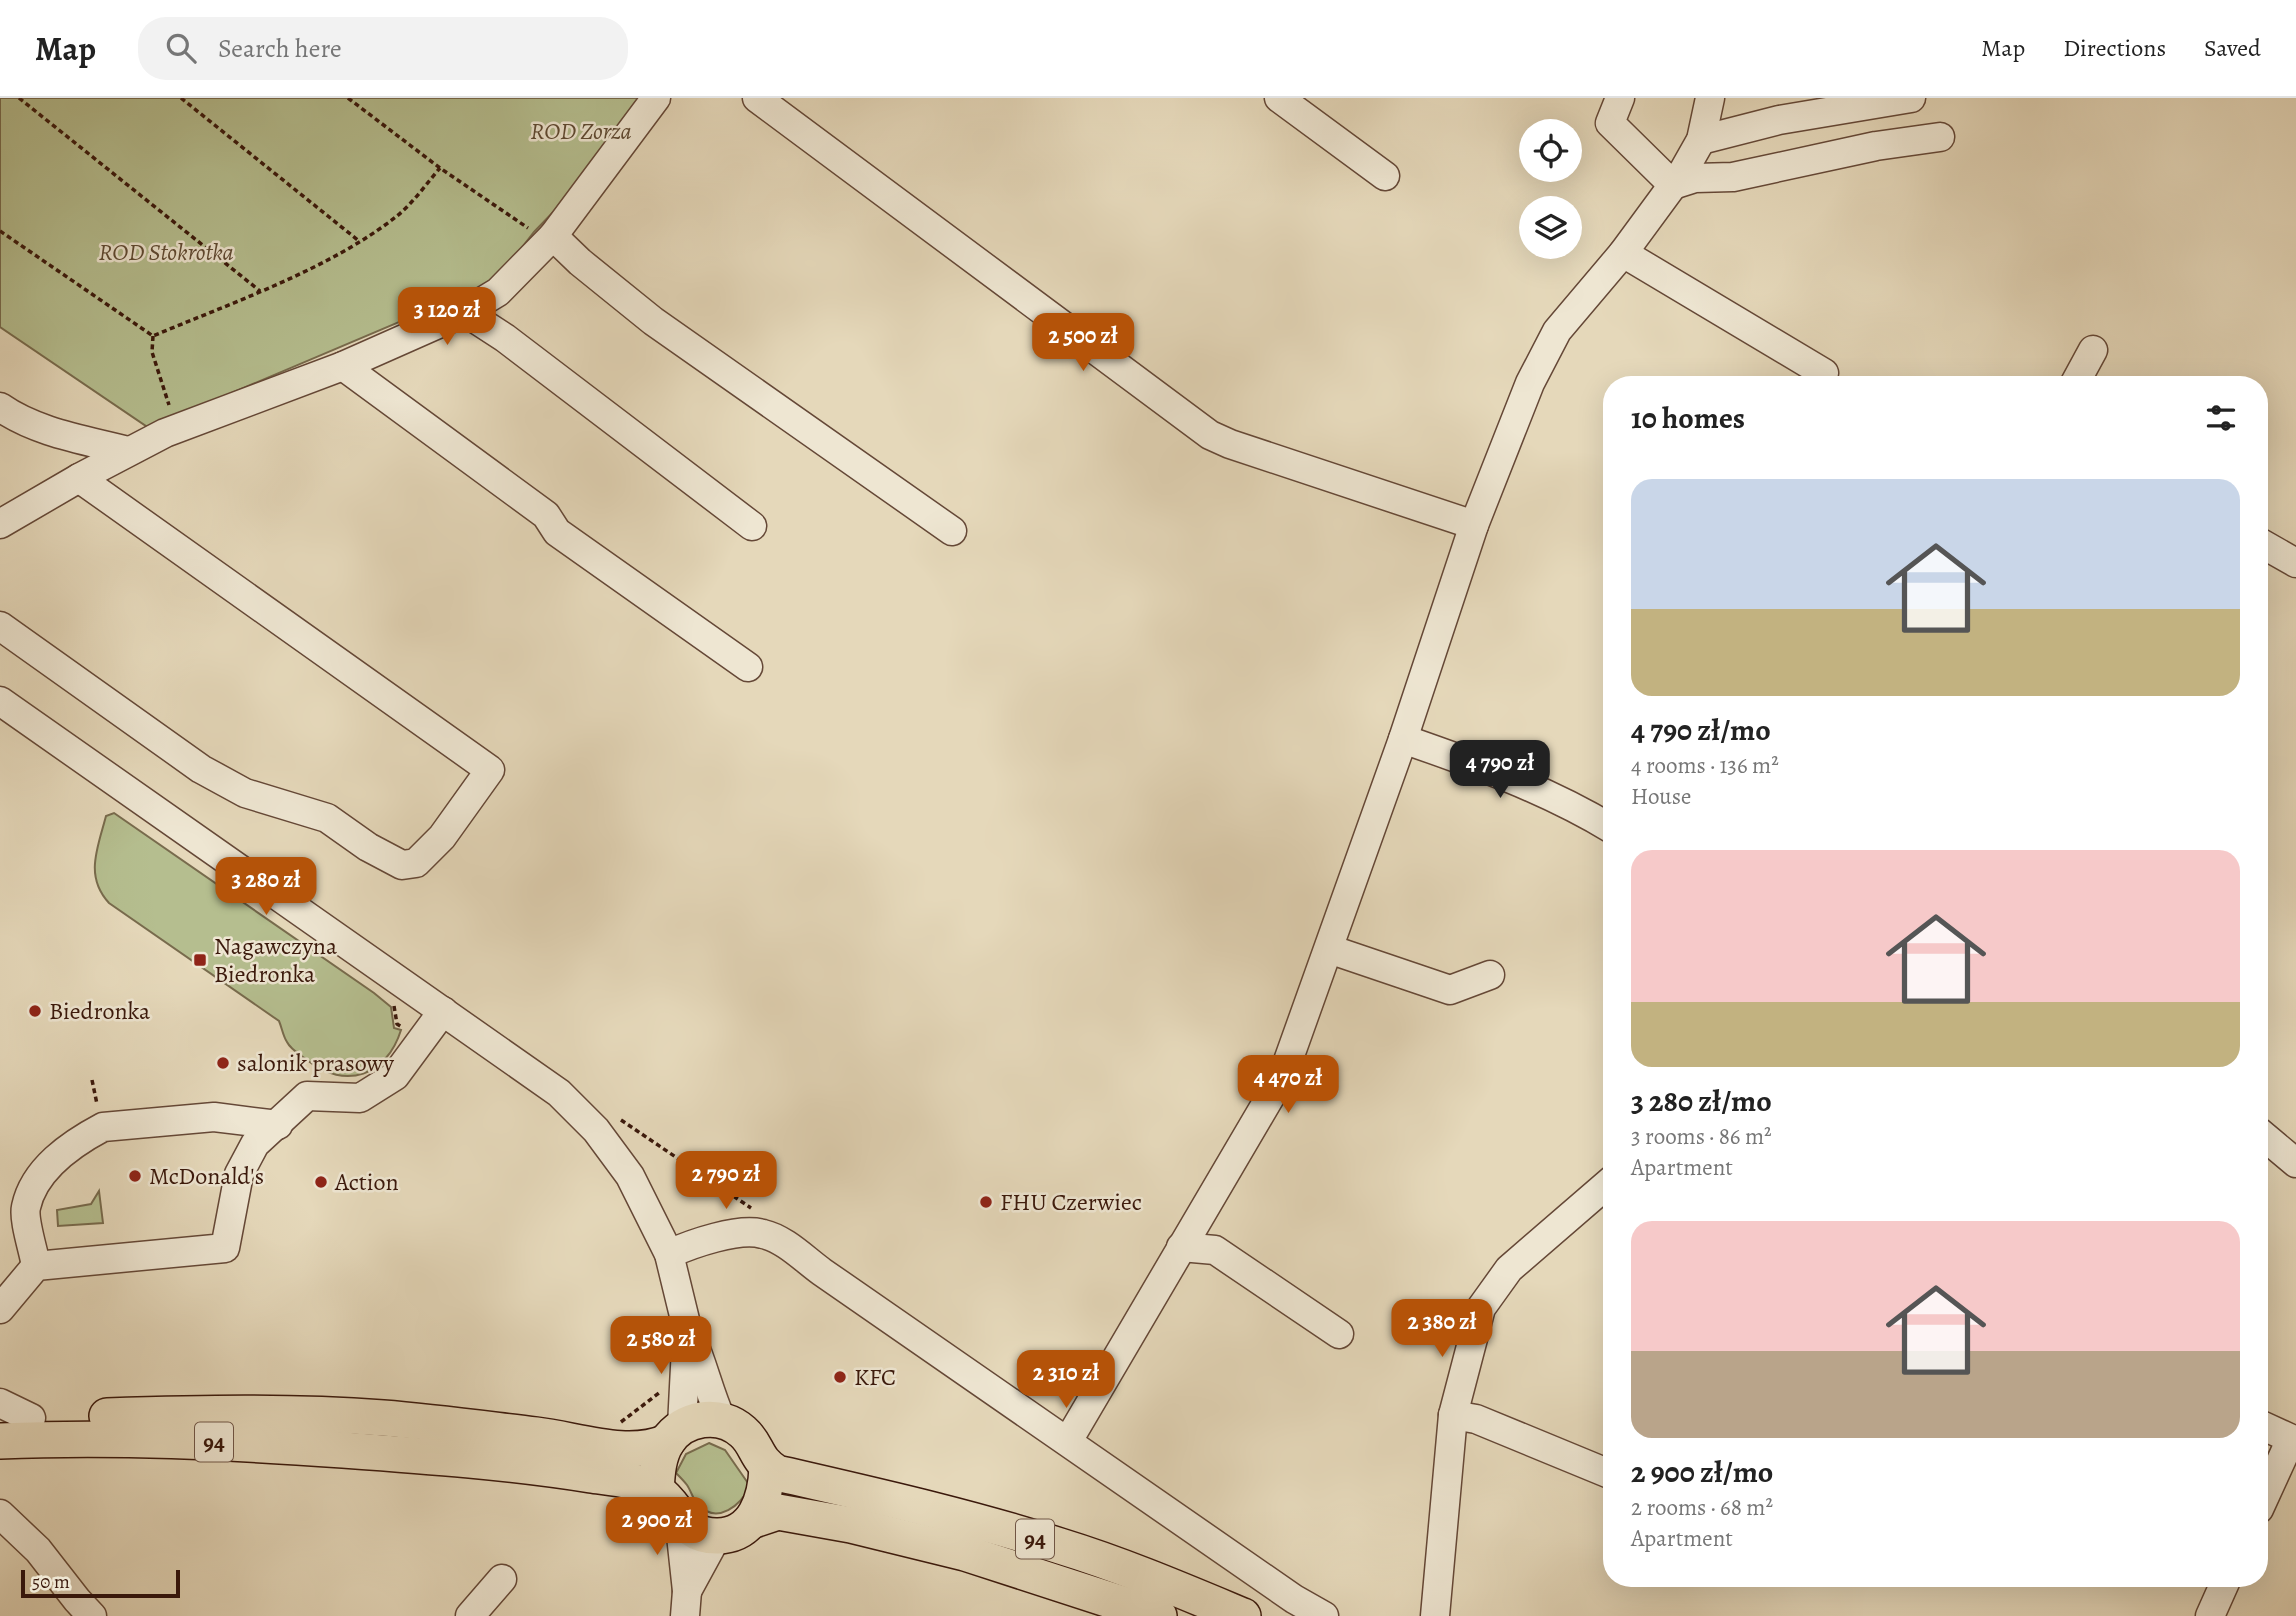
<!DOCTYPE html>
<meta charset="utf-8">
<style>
:root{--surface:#fff;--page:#f2f2f2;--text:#222;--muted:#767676;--line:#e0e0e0;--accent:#b45309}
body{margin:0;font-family:Alegreya,serif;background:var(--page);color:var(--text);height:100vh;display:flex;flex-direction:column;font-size:26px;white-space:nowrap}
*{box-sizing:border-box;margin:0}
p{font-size:23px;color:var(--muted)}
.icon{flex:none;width:38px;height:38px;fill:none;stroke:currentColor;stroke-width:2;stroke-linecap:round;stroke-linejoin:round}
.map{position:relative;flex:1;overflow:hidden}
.sheet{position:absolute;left:1603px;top:278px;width:665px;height:1211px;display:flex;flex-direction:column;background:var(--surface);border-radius:28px;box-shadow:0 7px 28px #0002}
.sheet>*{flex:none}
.controls{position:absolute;left:1519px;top:21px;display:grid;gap:14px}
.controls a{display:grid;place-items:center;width:63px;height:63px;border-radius:50%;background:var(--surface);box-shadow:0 7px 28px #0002;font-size:35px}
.scale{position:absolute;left:21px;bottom:18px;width:159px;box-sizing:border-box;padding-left:7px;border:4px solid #3a180b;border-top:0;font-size:19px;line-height:24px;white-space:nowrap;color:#3a180b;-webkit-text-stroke:5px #eee6d2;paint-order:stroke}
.price{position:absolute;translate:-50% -60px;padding:0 16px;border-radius:14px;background:var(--accent);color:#fff;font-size:23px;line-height:46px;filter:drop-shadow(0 2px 4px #0008)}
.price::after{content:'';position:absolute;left:50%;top:42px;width:21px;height:16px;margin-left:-10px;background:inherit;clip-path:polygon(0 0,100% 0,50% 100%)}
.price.current{background:#222;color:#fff}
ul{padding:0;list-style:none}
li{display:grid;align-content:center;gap:14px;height:371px;padding:0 28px}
li span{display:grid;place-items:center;height:217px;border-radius:21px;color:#555}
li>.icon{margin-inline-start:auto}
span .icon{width:126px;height:126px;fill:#fffc;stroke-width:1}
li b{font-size:30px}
h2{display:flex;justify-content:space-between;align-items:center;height:84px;padding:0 28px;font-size:30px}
header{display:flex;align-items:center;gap:42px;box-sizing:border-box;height:98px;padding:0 35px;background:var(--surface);border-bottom:2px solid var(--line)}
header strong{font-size:33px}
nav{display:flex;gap:38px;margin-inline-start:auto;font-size:24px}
.search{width:490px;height:63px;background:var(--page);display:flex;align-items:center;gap:18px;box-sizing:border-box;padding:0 24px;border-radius:28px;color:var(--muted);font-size:26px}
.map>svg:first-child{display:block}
.green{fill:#b5be8f;stroke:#786b4d;stroke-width:2}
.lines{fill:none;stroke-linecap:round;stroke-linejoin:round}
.minor-casing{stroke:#654837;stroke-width:31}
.major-casing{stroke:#3a180b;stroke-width:38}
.path{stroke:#3a180b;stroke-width:3.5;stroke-dasharray:5 3.5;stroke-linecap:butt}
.minor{stroke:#eee6d2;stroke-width:28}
.major{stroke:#e5d8ba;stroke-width:35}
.poi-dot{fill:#8f2418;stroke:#eee6d2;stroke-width:2.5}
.labels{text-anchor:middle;stroke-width:5;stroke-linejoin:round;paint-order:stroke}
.shield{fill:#eee6d2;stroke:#705647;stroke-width:2}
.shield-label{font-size:23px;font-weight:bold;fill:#3a180b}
.park-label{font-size:24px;font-style:italic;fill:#5f4a33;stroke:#eee6d2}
.poi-label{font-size:24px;fill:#3a180b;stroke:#eee6d2;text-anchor:start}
</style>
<header>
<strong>Map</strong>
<div class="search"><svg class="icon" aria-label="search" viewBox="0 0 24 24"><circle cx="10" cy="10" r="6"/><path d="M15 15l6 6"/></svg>Search here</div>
<nav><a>Map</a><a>Directions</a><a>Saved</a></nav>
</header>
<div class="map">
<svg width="2296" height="1518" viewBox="0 0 2296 1518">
<rect width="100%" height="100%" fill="#e5d8ba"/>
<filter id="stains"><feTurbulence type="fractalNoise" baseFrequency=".00286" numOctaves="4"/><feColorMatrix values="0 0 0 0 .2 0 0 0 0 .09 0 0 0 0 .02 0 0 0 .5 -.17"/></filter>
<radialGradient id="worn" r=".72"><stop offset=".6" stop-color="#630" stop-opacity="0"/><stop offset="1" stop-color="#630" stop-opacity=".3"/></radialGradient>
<g class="green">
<path d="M0,0H643L588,78L534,134L496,183L149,330L0,229Z"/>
<path d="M114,715L374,895L391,909L394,930L401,932C387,977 346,993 307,962C301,957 291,952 287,944C283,938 282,930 279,923L109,805C84,778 98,749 106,718Z"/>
<path d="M99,1093L103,1125L58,1128L57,1112L91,1106Z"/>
<path d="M709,1345L725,1352L750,1388C741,1407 718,1427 698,1407C693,1401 691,1393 687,1387C684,1383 680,1379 676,1375L686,1356Z"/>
</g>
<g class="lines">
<defs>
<g id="minor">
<path d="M757,0L1210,337L1230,346L1474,427"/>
<path d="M1279,0L1385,78"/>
<path d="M1620,0L1610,25L1673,87L1695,80L1733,79L1876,48L1940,39"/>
<path d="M1701,42L1779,22L1911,0"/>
<path d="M553,138L580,164L653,223L952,433"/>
<path d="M1623,155L1824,275"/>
<path d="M465,214L505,240L752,428"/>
<path d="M343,268L546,417L557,434L748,569"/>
<path d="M2074,287L2093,252"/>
<path d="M0,309C37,335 86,342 128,353"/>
<path d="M0,426L79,380L165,335L343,268L465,214L498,194L553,138L656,0"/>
<path d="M2259,444L2296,465"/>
<path d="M0,528L201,671L245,695L327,720L368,749L402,767L416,765L442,739L490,672L79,380"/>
<path d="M0,603L559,995L596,1032L630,1078L669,1156L687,1230L682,1328"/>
<path d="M1403,641C1475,666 1546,691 1612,731"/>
<path d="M1329,851L1450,892L1490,877"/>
<path d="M2259,1034L2296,1065"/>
<path d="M1181,1149L1215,1152L1339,1236"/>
<path d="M669,1156C691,1146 739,1129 763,1136C785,1141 804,1161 822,1174L1294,1501L1324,1518"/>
<path d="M36,1168C34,1154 23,1122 26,1109C34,1071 71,1046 103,1029L214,1019L278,1027"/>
<path d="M0,1211L36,1168L225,1150L239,1076L255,1046L307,998L360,1000L395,978L443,913"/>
<path d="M691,1239C703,1266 709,1294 721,1321"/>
<path d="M0,1305L31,1320"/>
<path d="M1453,1317L1476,1321L1612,1377"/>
<path d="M2259,1326L2296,1343"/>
<path d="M1068,1343L1283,977L1403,641L1474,427L1530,285L1557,233L1623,155L1684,72L1701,42L1710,0"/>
<path d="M2259,1411L2291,1341"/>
<path d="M0,1416L38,1452L77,1502L92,1518"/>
<path d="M679,1419L687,1493L685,1518"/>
<path d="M687,1493L717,1438"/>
<path d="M470,1518L502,1481"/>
<path d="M1435,1518L1453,1317L1481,1210L1509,1171L1612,1082"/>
<path d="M2210,1518L2227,1480"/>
</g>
<g id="major">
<path d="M107,1318C199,1315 291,1313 383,1320C434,1324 485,1331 536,1337C578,1342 627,1361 667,1344"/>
<path d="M0,1343C116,1338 228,1344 343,1352C426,1358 509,1364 591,1377C611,1380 640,1382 657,1393C681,1409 681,1439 718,1438C755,1437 766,1400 767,1369"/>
<path d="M656,1392C657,1376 658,1358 667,1344C683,1319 720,1313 743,1334C758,1347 755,1362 777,1375C872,1397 967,1418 1060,1448C1122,1467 1183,1493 1243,1518"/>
<path d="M751,1423L778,1414L851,1427L965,1455L1159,1518"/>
</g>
</defs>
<use href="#minor" class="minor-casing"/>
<use href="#major" class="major-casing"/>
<g class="path">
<path d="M19,0L260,193"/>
<path d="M181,0L359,143"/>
<path d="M348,0L440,70L528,130"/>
<path d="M0,133L153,238C231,205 330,171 397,118C413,105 427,85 440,70"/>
<path d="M153,238L152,254L169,307"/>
<path d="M394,908L397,926L402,929"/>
<path d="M92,982L97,1006"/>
<path d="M621,1022L751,1110"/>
<path d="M621,1324L659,1295"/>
</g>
<use href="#minor" class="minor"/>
<use href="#major" class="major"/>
</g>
<g class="poi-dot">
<rect x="193" y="855" width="14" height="14" rx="3.5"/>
<circle cx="35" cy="913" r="7"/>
<circle cx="223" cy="965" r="7"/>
<circle cx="135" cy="1078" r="7"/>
<circle cx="321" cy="1084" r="7"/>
<circle cx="986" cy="1104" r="7"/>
<circle cx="840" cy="1279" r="7"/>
</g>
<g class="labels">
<g class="shield">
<rect x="195" y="1324.5" width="38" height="39" rx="5"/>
<rect x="1016" y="1421.5" width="38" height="39" rx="5"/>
</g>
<g class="shield-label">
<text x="214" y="1352">94</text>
<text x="1035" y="1449">94</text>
</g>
<g class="park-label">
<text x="581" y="41">ROD Zorza</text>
<text x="166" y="162">ROD Stokrotka</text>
</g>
<g class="poi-label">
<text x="214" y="856">Nagawczyna<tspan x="214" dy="28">Biedronka</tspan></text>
<text x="49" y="921">Biedronka</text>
<text x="237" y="973">salonik prasowy</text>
<text x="149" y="1086">McDonald's</text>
<text x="335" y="1092">Action</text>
<text x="1000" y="1112">FHU Czerwiec</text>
<text x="854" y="1287">KFC</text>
</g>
</g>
<rect width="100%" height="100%" filter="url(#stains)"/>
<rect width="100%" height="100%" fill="url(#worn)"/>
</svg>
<div class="controls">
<a><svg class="icon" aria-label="locate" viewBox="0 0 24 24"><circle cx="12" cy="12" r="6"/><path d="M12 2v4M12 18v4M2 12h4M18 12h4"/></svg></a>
<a><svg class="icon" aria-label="layers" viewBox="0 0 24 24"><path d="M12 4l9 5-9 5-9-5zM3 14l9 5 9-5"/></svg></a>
</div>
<div class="scale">50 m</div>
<b class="price" style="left:447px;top:249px">3 120 zł</b>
<b class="price" style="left:1083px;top:275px">2 500 zł</b>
<b class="price current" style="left:1500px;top:702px">4 790 zł</b>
<b class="price" style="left:266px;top:819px">3 280 zł</b>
<b class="price" style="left:1288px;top:1017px">4 470 zł</b>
<b class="price" style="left:726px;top:1113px">2 790 zł</b>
<b class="price" style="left:1442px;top:1261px">2 380 zł</b>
<b class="price" style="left:661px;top:1278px">2 580 zł</b>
<b class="price" style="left:1066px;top:1312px">2 310 zł</b>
<b class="price" style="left:657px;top:1459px">2 900 zł</b>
<section class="sheet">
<h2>10 homes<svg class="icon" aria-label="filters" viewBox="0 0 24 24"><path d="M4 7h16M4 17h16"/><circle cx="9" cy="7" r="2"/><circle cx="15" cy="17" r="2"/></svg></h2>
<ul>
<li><span style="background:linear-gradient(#c9d6e8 60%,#c2b280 0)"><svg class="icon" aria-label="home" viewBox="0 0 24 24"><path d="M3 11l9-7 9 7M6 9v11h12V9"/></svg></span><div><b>4 790 zł/mo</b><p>4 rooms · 136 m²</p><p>House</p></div></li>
<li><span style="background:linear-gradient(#f6c9c9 70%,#c2b280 0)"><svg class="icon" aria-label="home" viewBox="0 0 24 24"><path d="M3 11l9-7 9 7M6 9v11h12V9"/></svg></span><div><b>3 280 zł/mo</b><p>3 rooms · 86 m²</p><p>Apartment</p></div></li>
<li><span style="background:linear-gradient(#f6c9c9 60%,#b9a48a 0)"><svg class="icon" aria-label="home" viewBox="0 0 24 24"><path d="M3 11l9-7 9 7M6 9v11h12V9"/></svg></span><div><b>2 900 zł/mo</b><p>2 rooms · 68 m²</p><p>Apartment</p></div></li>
</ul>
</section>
</div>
